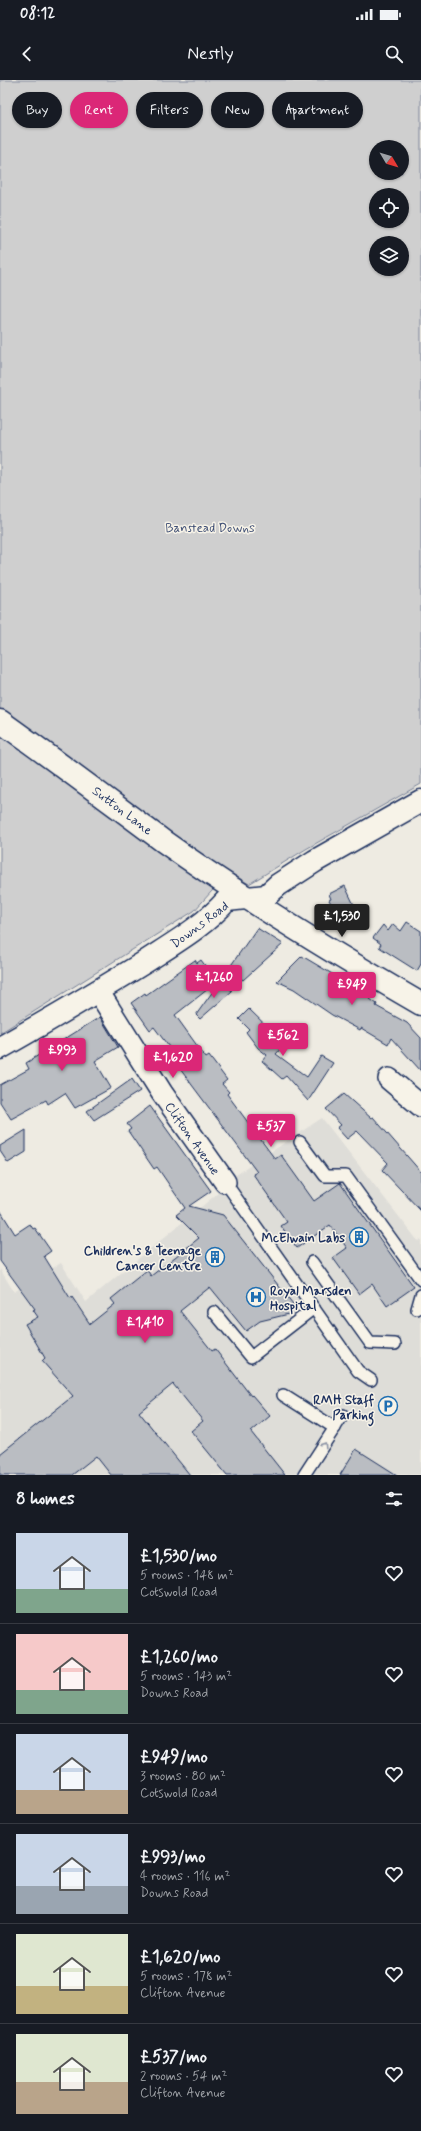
<!DOCTYPE html>
<meta charset="utf-8">
<style>
:root{--surface:#171b24;--page:#242831;--text:#f1f3f6;--muted:#9ea1a6;--line:#363941;--accent:#db2777}
body{margin:0;font-family:Mynerve,sans-serif;background:var(--page);color:var(--text);height:100vh;display:flex;flex-direction:column;font-size:15px;white-space:nowrap}
*{box-sizing:border-box;margin:0}
p{font-size:13px;color:var(--muted)}
.icon{flex:none;width:22px;height:22px;fill:none;stroke:currentColor;stroke-width:2;stroke-linecap:round;stroke-linejoin:round}
.map{position:relative;height:1395px;overflow:hidden}
.sheet{display:flex;flex-direction:column;background:var(--surface);flex:1}
.sheet>*{flex:none}
.top-card{position:absolute;left:12px;top:12px;width:397px;height:36px;display:flex;gap:8px}
.needle{width:26px;rotate:128deg}
.tools{position:absolute;left:369px;top:60px;display:grid;gap:8px}
.tools a{display:grid;place-items:center;width:40px;height:40px;border-radius:50%;background:var(--surface);box-shadow:0 1px 3px #0004;font-size:20px}
.price{position:absolute;translate:-50% -34px;padding:0 9px;border-radius:4px;background:var(--accent);color:#fff;font-size:13px;line-height:26px;filter:drop-shadow(0 1px 2px #0008)}
.price::after{content:'';position:absolute;left:50%;top:24px;width:12px;height:9px;margin-left:-6px;background:inherit;clip-path:polygon(0 0,100% 0,50% 100%)}
.price.current{background:#222;color:#fff}
ul{padding:0;list-style:none}
li{display:flex;align-items:center;gap:12px;height:100px;padding:0 16px}
li+li{border-top:1px solid var(--line)}
li span{display:grid;place-items:center;flex:none;width:112px;height:80px;border-radius:0px;color:#555}
li>.icon{margin-inline-start:auto}
span .icon{width:48px;height:48px;fill:#fffc;stroke-width:1}
li b{font-size:17px}
h2{display:flex;justify-content:space-between;align-items:center;height:48px;padding:0 16px;font-size:17px}
.tag{padding:0 14px;border-radius:18px;background:var(--surface);box-shadow:0 1px 3px #0004;font-size:14px;line-height:36px}
.tag.current{background:var(--accent);color:#fff}
.status{display:flex;justify-content:space-between;align-items:center;height:28px;padding:0 20px;background:var(--surface);direction:ltr}
.status svg{height:11px;fill:currentColor}
header{display:flex;justify-content:space-between;align-items:center;height:52px;padding:0 16px;background:var(--surface);font-size:18px;font-weight:600}
.map>svg:first-child{display:block}
.built{fill:#deddd8}
.green{fill:#cfcfcf;stroke:#757f96;fill-rule:evenodd}
.building{fill:#babdc2;stroke:#1b2f5e}
.lines{fill:none;stroke-linecap:round;stroke-linejoin:round}
.service-casing{stroke:#1b2f5e;stroke-width:14}
.minor-casing{stroke:#1b2f5e;stroke-width:24}
.tertiary-casing{stroke:#1b2f5e;stroke-width:25}
.secondary-casing{stroke:#1b2f5e;stroke-width:25}
.service{stroke:#f7f3e8;stroke-width:11}
.minor{stroke:#f7f3e8;stroke-width:21}
.tertiary{stroke:#f7f3e8;stroke-width:22}
.secondary{stroke:#f7f3e8;stroke-width:22}
.oneway{stroke:#8991a3}
.labels{text-anchor:middle;stroke-width:3;stroke-linejoin:round;paint-order:stroke}
.park-label{font-size:13px;fill:#3f4f75;stroke:#f7f3e8}
.street-label{font-size:13px;fill:#1b2f5e;stroke:#f7f3e8}
.poi-label{font-size:13px;font-weight:bold;fill:#1b2f5e;stroke:#f7f3e8;text-anchor:end}
</style>
<div class="status"><b>08:12</b><svg viewBox="0 0 49 12"><path d="M0 12V9h3v3zM5 12V6h3v6zM10 12V3h3v9zM15 12V0h3v12zM26 1h20v11H26zM47 4h2v5h-2z"/></svg></div>
<header><svg class="icon" aria-label="back" viewBox="0 0 24 24"><path d="M15 5l-7 7 7 7"/></svg>Nestly<svg class="icon" aria-label="search" viewBox="0 0 24 24"><circle cx="10" cy="10" r="6"/><path d="M15 15l6 6"/></svg></header>
<div class="map">
<svg width="421" height="1395" viewBox="0 0 421 1395">
<rect width="100%" height="100%" fill="#eeebe2"/>
<filter id="ink" filterUnits="userSpaceOnUse"><feTurbulence type="fractalNoise" baseFrequency=".025" numOctaves="2"/><feDisplacementMap in="SourceGraphic" scale="8" xChannelSelector="R" yChannelSelector="G"/><feConvolveMatrix kernelMatrix="1 2 1 2 8 2 1 2 1" color-interpolation-filters="sRGB"/></filter>
<g filter="url(#ink)">
<path class="built" d="M322,1038L418,1161L421,1159V1395H0V1189L14,1212L61,1183L86,1222L218,1113L215,1109Z"/>
<path class="green" d="M0,0H421V704L306,769L249,804L229,792L194,831L0,953ZM376,67H402V93H376ZM376,115H402V141H376ZM376,163H402V189H376Z"/>
<g class="building">
<path d="M345,806L355,827L339,837L329,820L331,819L329,814Z"/>
<path d="M407,842L421,851V884L417,891L379,867L381,864L373,858L383,845L388,851L393,844L401,851Z"/>
<path d="M257,848L283,864L243,900L227,891Z"/>
<path d="M302,876L371,917L370,919L377,924L376,926L407,943L421,958V991L391,958L388,964L361,948L360,950L332,935L294,909L277,901Z"/>
<path d="M195,880L197,883L201,880L217,902L175,935L206,978L209,976L227,1000L222,1004L229,1012L227,1014L275,1079L281,1075L314,1121L340,1103L414,1207L387,1226L372,1204L359,1214L333,1178L347,1168L330,1145L297,1168L281,1146L287,1142L253,1094L257,1092L177,985L181,983L154,947L150,950L131,923L145,913L146,915Z"/>
<path d="M221,900L232,911L200,939L196,935Z"/>
<path d="M249,929L285,964L276,974L307,997L321,976L333,983L308,1021L286,996L282,999L262,981L267,975L258,968L246,952L249,949L239,939Z"/>
<path d="M100,937L118,967L95,981L111,1008L75,1028L65,1013L48,1024L46,1020L11,1039L0,1022V1005L29,989L26,983Z"/>
<path d="M132,999L140,1011L94,1040L87,1031Z"/>
<path d="M344,1014L371,1038L373,1037L421,1092V1131L382,1090L388,1083L357,1051L347,1059L337,1048L341,1045L326,1029Z"/>
<path d="M150,1026L211,1111L189,1126L223,1135L293,1224L294,1229L289,1234L260,1241L246,1251L210,1207L180,1231L212,1271L215,1269L251,1316L252,1315L270,1336L251,1352L285,1395H227L191,1351L203,1341L173,1304L139,1332L190,1395H111L96,1376L72,1395H0V1374L73,1316L42,1281L45,1278L25,1244L38,1237L33,1230L35,1229L0,1181V1130L15,1154L30,1144L33,1149L35,1148L51,1171L44,1176L70,1218L72,1217L90,1244L115,1224L111,1219L147,1190L151,1196L199,1158L176,1135L185,1128L157,1087L154,1089L128,1051L131,1049L127,1044Z"/>
<path d="M26,1050V1072L8,1083L0,1071V1066Z"/>
<path d="M356,1369L397,1395H340Z"/>
</g>
<g class="lines">
<defs>
<g id="service">
<path d="M300,1062L325,1096H346L421,1200"/>
<path d="M225,1102L358,1291L371,1300"/>
<path d="M312,1182L370,1263L395,1264"/>
<path d="M417,1229L421,1215"/>
<path d="M214,1232L251,1277L314,1228"/>
<path d="M283,1315L335,1348"/>
<path d="M304,1395L343,1335"/>
</g>
<g id="minor">
<path d="M98,911L162,1013L225,1102"/>
<path d="M389,999L421,1026"/>
</g>
<path id="tertiary" d="M0,968C49,940 97,912 145,882C174,863 204,846 227,820L266,816L278,805L315,781L421,721"/>
<path id="secondary" d="M0,641C55,680 109,721 163,761C246,820 333,873 421,924"/>
</defs>
<use href="#service" class="service-casing"/>
<use href="#minor" class="minor-casing"/>
<use href="#tertiary" class="tertiary-casing"/>
<use href="#secondary" class="secondary-casing"/>
<use href="#service" class="service"/>
<use href="#minor" class="minor"/>
<use href="#tertiary" class="tertiary"/>
<use href="#secondary" class="secondary"/>
</g>
<defs><path id="oneway-chevron" d="M-2-3.5L2.5 0L-2 3.5" fill="none" stroke-width="1.6" stroke-linecap="round" stroke-linejoin="round"/></defs>
<use class="oneway" href="#oneway-chevron" transform="translate(324 1365) rotate(-57)"/>
</g>
<defs>
<symbol id="building-ring" viewBox="-11 -11 22 22"><circle r="9.5" fill="#f7f3e8" stroke="#1f6fb2" stroke-width="1.5"/><path d="M-4-6H4V6H1V3H-1V6H-4ZM-2.5-4.3h1.7v1.8h-1.7ZM.8-4.3h1.7v1.8H.8ZM-2.5-1h1.7V.8h-1.7ZM.8-1h1.7V.8H.8Z" fill="#1f6fb2"/></symbol>
<symbol id="hospital-ring" viewBox="-11 -11 22 22"><circle r="9.5" fill="#f7f3e8" stroke="#1f6fb2" stroke-width="1.5"/><path d="M-5-5h3v3.5h4V-5h3V5h-3V1.5h-4V5h-3Z" fill="#1f6fb2"/></symbol>
<symbol id="parking-ring" viewBox="-11 -11 22 22"><circle r="9.5" fill="#f7f3e8" stroke="#1f6fb2" stroke-width="1.5"/><path d="M-3.5-5.5H1a3.5 3.5 0 0 1 0 7H-1V5.5H-3.5ZM-1-3.4V-.6H.8a1.4 1.4 0 0 0 0-2.8Z" fill="#1f6fb2"/></symbol>
</defs>
<g fill-rule="evenodd">
<use href="#building-ring" x="348" y="1146" width="22" height="22"/>
<use href="#building-ring" x="204" y="1166" width="22" height="22"/>
<use href="#hospital-ring" x="245" y="1206" width="22" height="22"/>
<use href="#parking-ring" x="377" y="1315" width="22" height="22"/>
</g>
<g class="labels">
<g class="park-label">
<text x="210" y="452">Banstead Downs</text>
</g>
<g class="street-label">
<text transform="translate(123 730) rotate(37)" y="5">Sutton Lane</text>
<text transform="translate(199 844) rotate(-37)" y="5">Downs Road</text>
<text transform="translate(193 1058) rotate(55)" y="5">Clifton Avenue</text>
</g>
<g class="poi-label">
<text x="345" y="1162">McElwain Labs</text>
<text x="201" y="1175">Children's &amp; Teenage<tspan x="201" dy="15">Cancer Centre</tspan></text>
<text x="270" y="1215" text-anchor="start">Royal Marsden<tspan x="270" dy="15">Hospital</tspan></text>
<text x="374" y="1324">RMH Staff<tspan x="374" dy="15">Parking</tspan></text>
</g>
</g>
</svg>
<div class="tools">
<a><svg class="needle" viewBox="-14 -14 28 28"><path d="M0-13l5 13h-10z" fill="#e53935"/><path d="M0 13l5-13h-10z" fill="#9ea1a6"/></svg></a>
<a><svg class="icon" aria-label="locate" viewBox="0 0 24 24"><circle cx="12" cy="12" r="6"/><path d="M12 2v4M12 18v4M2 12h4M18 12h4"/></svg></a>
<a><svg class="icon" aria-label="layers" viewBox="0 0 24 24"><path d="M12 4l9 5-9 5-9-5zM3 14l9 5 9-5"/></svg></a>
</div>
<b class="price current" style="left:342px;top:858px">£1,530</b>
<b class="price" style="left:214px;top:919px">£1,260</b>
<b class="price" style="left:352px;top:926px">£949</b>
<b class="price" style="left:283px;top:977px">£562</b>
<b class="price" style="left:62px;top:992px">£993</b>
<b class="price" style="left:173px;top:999px">£1,620</b>
<b class="price" style="left:271px;top:1068px">£537</b>
<b class="price" style="left:145px;top:1264px">£1,410</b>
<div class="top-card">
<a class="tag">Buy</a>
<a class="tag current">Rent</a>
<a class="tag">Filters</a>
<a class="tag">New</a>
<a class="tag">Apartment</a>
</div>
</div>
<section class="sheet">
<h2>8 homes<svg class="icon" aria-label="filters" viewBox="0 0 24 24"><path d="M4 7h16M4 17h16"/><circle cx="9" cy="7" r="2"/><circle cx="15" cy="17" r="2"/></svg></h2>
<ul>
<li><span style="background:linear-gradient(#c9d6e8 70%,#7fa58c 0)"><svg class="icon" aria-label="home" viewBox="0 0 24 24"><path d="M3 11l9-7 9 7M6 9v11h12V9"/></svg></span><div><b>£1,530/mo</b><p>5 rooms · 148 m²</p><p>Cotswold Road</p></div><svg class="icon" aria-label="heart" viewBox="0 0 24 24"><path d="M12 20l-8-8c-3-5 5-10 8-4 3-6 11-1 8 4z"/></svg></li>
<li><span style="background:linear-gradient(#f6c9c9 70%,#7fa58c 0)"><svg class="icon" aria-label="home" viewBox="0 0 24 24"><path d="M3 11l9-7 9 7M6 9v11h12V9"/></svg></span><div><b>£1,260/mo</b><p>5 rooms · 143 m²</p><p>Downs Road</p></div><svg class="icon" aria-label="heart" viewBox="0 0 24 24"><path d="M12 20l-8-8c-3-5 5-10 8-4 3-6 11-1 8 4z"/></svg></li>
<li><span style="background:linear-gradient(#c9d6e8 70%,#b9a48a 0)"><svg class="icon" aria-label="home" viewBox="0 0 24 24"><path d="M3 11l9-7 9 7M6 9v11h12V9"/></svg></span><div><b>£949/mo</b><p>3 rooms · 80 m²</p><p>Cotswold Road</p></div><svg class="icon" aria-label="heart" viewBox="0 0 24 24"><path d="M12 20l-8-8c-3-5 5-10 8-4 3-6 11-1 8 4z"/></svg></li>
<li><span style="background:linear-gradient(#c9d6e8 65%,#9aa5b1 0)"><svg class="icon" aria-label="home" viewBox="0 0 24 24"><path d="M3 11l9-7 9 7M6 9v11h12V9"/></svg></span><div><b>£993/mo</b><p>4 rooms · 116 m²</p><p>Downs Road</p></div><svg class="icon" aria-label="heart" viewBox="0 0 24 24"><path d="M12 20l-8-8c-3-5 5-10 8-4 3-6 11-1 8 4z"/></svg></li>
<li><span style="background:linear-gradient(#dfe7d0 65%,#c2b280 0)"><svg class="icon" aria-label="home" viewBox="0 0 24 24"><path d="M3 11l9-7 9 7M6 9v11h12V9"/></svg></span><div><b>£1,620/mo</b><p>5 rooms · 178 m²</p><p>Clifton Avenue</p></div><svg class="icon" aria-label="heart" viewBox="0 0 24 24"><path d="M12 20l-8-8c-3-5 5-10 8-4 3-6 11-1 8 4z"/></svg></li>
<li><span style="background:linear-gradient(#dfe7d0 60%,#b9a48a 0)"><svg class="icon" aria-label="home" viewBox="0 0 24 24"><path d="M3 11l9-7 9 7M6 9v11h12V9"/></svg></span><div><b>£537/mo</b><p>2 rooms · 54 m²</p><p>Clifton Avenue</p></div><svg class="icon" aria-label="heart" viewBox="0 0 24 24"><path d="M12 20l-8-8c-3-5 5-10 8-4 3-6 11-1 8 4z"/></svg></li>
</ul>
</section>
